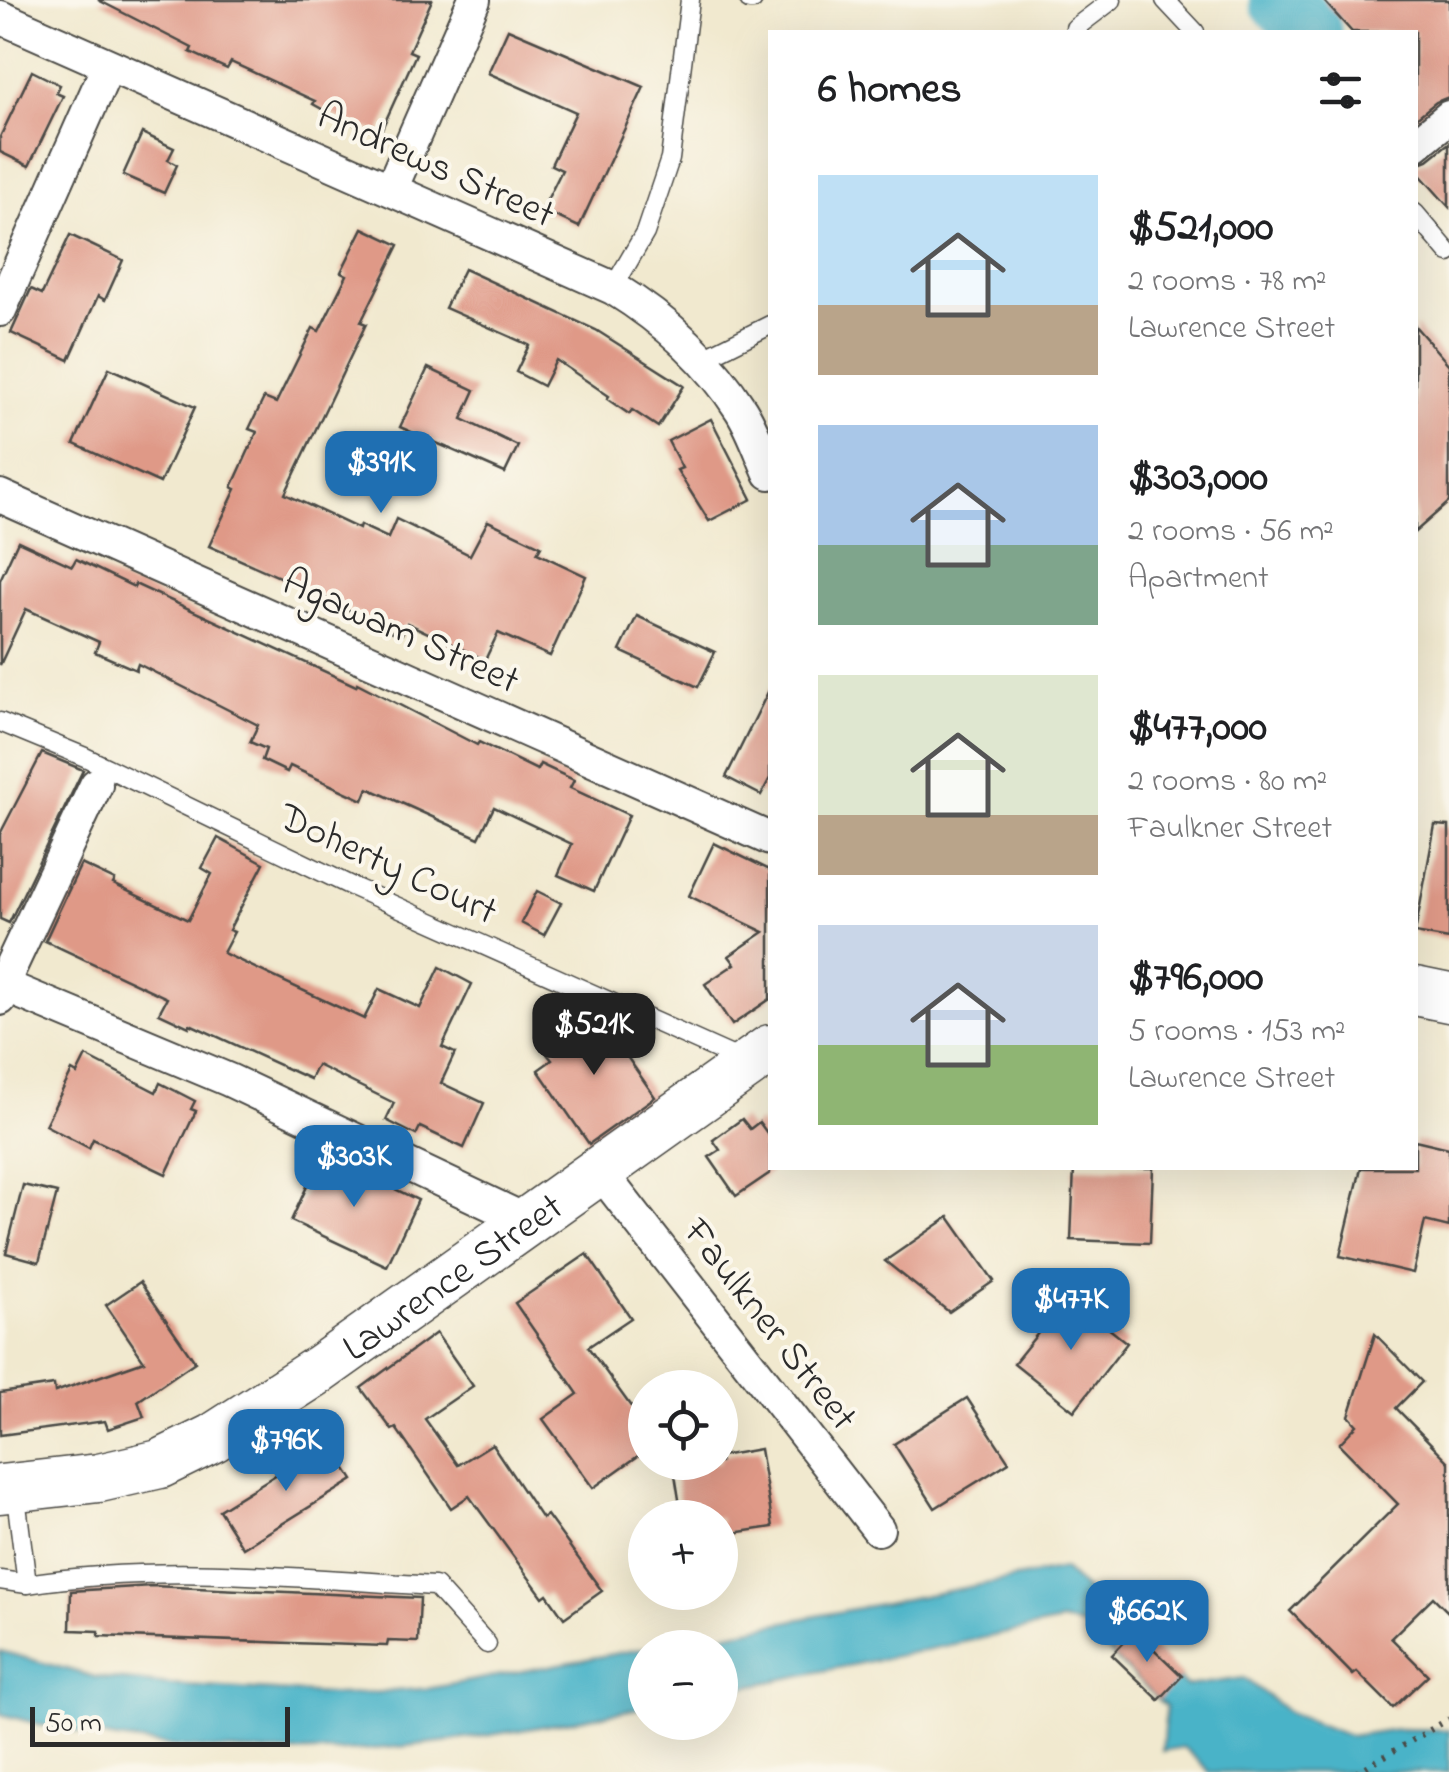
<!DOCTYPE html>
<meta charset="utf-8">
<style>
:root{--surface:#fff;--page:#f2f2f2;--text:#202124;--muted:#757577;--accent:#1f6fb2}
body{margin:0;font-family:"Indie Flower",sans-serif;background:var(--page);color:var(--text);height:100vh;display:flex;flex-direction:column;font-size:38px;white-space:nowrap}
*{box-sizing:border-box;margin:0}
p{font-size:32px;color:var(--muted)}
.icon{flex:none;width:55px;height:55px;fill:none;stroke:currentColor;stroke-width:2;stroke-linecap:round;stroke-linejoin:round}
.map{position:relative;flex:1;overflow:hidden}
.sheet{position:absolute;left:768px;top:30px;width:650px;height:1140px;display:flex;flex-direction:column;background:var(--surface);border-radius:0px;box-shadow:0 10px 40px #0002}
.sheet>*{flex:none}
.fabs{position:absolute;left:628px;top:1370px;display:grid;gap:20px}
.fabs a{display:grid;place-items:center;width:110px;height:110px;border-radius:50%;background:var(--surface);box-shadow:0 10px 40px #0002;font-size:50px}
.scale{position:absolute;left:30px;bottom:25px;width:260px;box-sizing:border-box;padding-left:10px;border:5px solid #2b2b2b;border-top:0;font-size:28px;line-height:35px;white-space:nowrap;color:#2b2b2b;-webkit-text-stroke:8px #fbf7ec;paint-order:stroke}
.price{position:absolute;translate:-50% -85px;padding:0 22px;border-radius:20px;background:var(--accent);color:#fff;font-size:32px;line-height:65px;filter:drop-shadow(0 2px 5px #0008)}
.price::after{content:'';position:absolute;left:50%;top:60px;width:30px;height:22px;margin-left:-15px;background:inherit;clip-path:polygon(0 0,100% 0,50% 100%)}
.price.current{background:#222;color:#fff}
ul{padding:0;list-style:none}
li{display:flex;align-items:center;gap:30px;height:250px;padding:0 50px}
li span{display:grid;place-items:center;flex:none;width:280px;height:200px;border-radius:0px;color:#555}
li>.icon{margin-inline-start:auto}
span .icon{width:120px;height:120px;fill:#fffc;stroke-width:1}
li b{font-size:42px}
h2{display:flex;justify-content:space-between;align-items:center;height:120px;padding:0 50px;font-size:42px}
.map>svg:first-child{display:block}
.water{fill:#4ab3c8;stroke:#3a6f7a;stroke-width:2.5}
.lines{fill:none;stroke-linecap:round;stroke-linejoin:round}
.river{stroke:#4ab3c8;stroke-width:62}
.building{fill:#df9987}
.service-casing{stroke:#494844;stroke-width:21}
.minor-casing{stroke:#494844;stroke-width:36}
.secondary-casing{stroke:#494844;stroke-width:51}
.path{stroke:#494844;stroke-width:6;stroke-dasharray:2.5 8;stroke-linecap:butt}
.service{stroke:#fff;stroke-width:18}
.minor{stroke:#fff;stroke-width:32}
.secondary{stroke:#fff;stroke-width:48}
.labels{text-anchor:middle;stroke-width:8;stroke-linejoin:round;paint-order:stroke}
.street-label{font-size:40px;fill:#2b2b2b;stroke:#fbf7ec}
</style>
<div class="map">
<svg width="1449" height="1772" viewBox="0 0 1449 1772">
<rect width="100%" height="100%" fill="#fbf7ec"/>
<filter id="ink" filterUnits="userSpaceOnUse"><feTurbulence type="fractalNoise" baseFrequency=".01" numOctaves="2"/><feDisplacementMap in="SourceGraphic" scale="20" xChannelSelector="R" yChannelSelector="G"/><feConvolveMatrix kernelMatrix="1 2 1 2 8 2 1 2 1" color-interpolation-filters="sRGB"/></filter>
<filter id="wash" filterUnits="userSpaceOnUse"><feTurbulence type="fractalNoise" baseFrequency=".0048" numOctaves="4" result="noise"/><feDisplacementMap in="SourceGraphic" scale="40" xChannelSelector="R" yChannelSelector="G"/><feGaussianBlur stdDeviation="2.25" result="paint"/><feColorMatrix in="noise" values="0 0 0 0 0 0 0 0 0 0 0 0 0 0 0 0 0 1.4 0 .05"/><feComposite in="paint" operator="in"/></filter>
<g filter="url(#wash)">
<rect width="100%" height="100%" fill="#f1e9cf"/>
<g class="water">
<path d="M1063,1569L1186,1686L1244,1678L1289,1713L1349,1736L1397,1729L1449,1730V1772H1210L1183,1747L1162,1751L1166,1707L1081,1626L1061,1622L720,1692V1648H649Z"/>
<path d="M645,1648V1707C539,1728 427,1749 319,1752C214,1755 101,1742 0,1714V1651L95,1677L169,1685L345,1695L432,1688Z"/>
</g>
<g class="lines">
<path class="river" d="M1280,0L1311,32"/>
</g>
<g id="blocks">
<g class="building">
<path d="M98,0H432L409,51L416,54L380,133L342,120L313,104L315,101L231,62L227,69L190,52L192,48Z"/>
<path d="M1323,0H1449V97L1436,102L1415,119V32H1352Z"/>
<path d="M508,29L644,87L579,227L542,210L562,170L551,165L576,112L488,73Z"/>
<path d="M32,71L60,85L56,93L63,96L29,166L0,152V137Z"/>
<path d="M142,133L174,148L168,160L177,165L164,193L123,175Z"/>
<path d="M1449,143V207L1415,169V165L1428,160Z"/>
<path d="M363,228L399,245L361,322L366,324L285,494L359,529L360,525L388,538L396,519L470,555L488,521L541,546L537,553L586,576L550,656L498,633L485,660L407,623L401,636L311,591L209,546L236,489L232,487L257,432L249,429L264,398L276,403L313,328L319,331L347,275L341,272Z"/>
<path d="M70,235L123,260L105,300L98,296L69,360L11,333L31,289L42,294Z"/>
<path d="M464,269L596,330L684,386L658,427L632,410L629,414L607,399L609,396L556,360L543,386L516,372L529,345L445,308Z"/>
<path d="M1415,326L1449,365V502L1415,532Z"/>
<path d="M109,368L195,407L160,483L74,444Z"/>
<path d="M428,368L475,390L462,419L518,446L505,473L400,427Z"/>
<path d="M711,419L752,499L709,521L677,470L682,468L668,441Z"/>
<path d="M18,541L72,566L76,559L134,587L135,584L356,686L357,683L477,745L479,742L537,770L540,764L574,780L570,788L629,815L594,891L558,875L572,844L494,807L479,838L368,788L363,800L290,766L287,772L262,760L266,749L250,742L258,725L138,664L136,670L95,652L99,642L26,609L0,665V580Z"/>
<path d="M637,616L715,652L698,687L620,651Z"/>
<path d="M770,688V778L761,795L726,777Z"/>
<path d="M42,753L83,770L9,923L0,919V834Z"/>
<path d="M1435,825L1449,826V939L1415,933Z"/>
<path d="M218,838L264,863L229,930L234,932L223,953L364,1019L379,989L420,1008L440,967L472,984L442,1047L455,1053L441,1083L484,1103L464,1148L420,1127L416,1135L386,1120L394,1103L317,1065L310,1079L190,1024L189,1027L159,1013L167,998L45,941L81,864L115,880L113,884L188,920L212,874L202,868Z"/>
<path d="M714,843L770,870V999L732,1025L705,984L735,964L729,956L764,932L689,896Z"/>
<path d="M537,891L561,903L544,935L521,923Z"/>
<path d="M594,1009L655,1097L589,1144L538,1070L552,1060L547,1054L564,1042L559,1034Z"/>
<path d="M86,1056L156,1092L160,1083L195,1101L191,1109L196,1111L166,1174L93,1139L89,1148L45,1125L72,1071L77,1074Z"/>
<path d="M742,1119L750,1129L759,1122L770,1137V1173L736,1196L709,1157L720,1150L713,1140Z"/>
<path d="M1415,1140L1449,1148V1227L1425,1221L1413,1273L1340,1256L1361,1168H1415Z"/>
<path d="M322,1154L418,1200L387,1266L291,1221Z"/>
<path d="M1074,1168H1153L1150,1243L1071,1240Z"/>
<path d="M23,1185L57,1193L39,1262L6,1253Z"/>
<path d="M949,1217L994,1281L949,1312L885,1261Z"/>
<path d="M587,1254L631,1318L588,1347L645,1426V1451L593,1488L543,1419L578,1394L515,1303Z"/>
<path d="M140,1282L195,1362L138,1401L144,1417L108,1429L105,1421L0,1435V1393L54,1385L55,1392L144,1361L106,1305Z"/>
<path d="M1068,1296L1127,1343L1074,1411L1014,1363Z"/>
<path d="M436,1333L473,1386L425,1419L458,1465L492,1444L542,1519L547,1515L602,1591L564,1618L547,1594L543,1597L469,1496L451,1508L396,1428L392,1430L361,1388Z"/>
<path d="M1375,1334L1422,1382L1396,1408L1449,1462V1613L1433,1597L1391,1638L1428,1675L1393,1708L1357,1672L1353,1675L1290,1611L1398,1504L1339,1444L1357,1425L1349,1416Z"/>
<path d="M967,1398L1009,1462L935,1508L894,1444Z"/>
<path d="M329,1442L353,1480L243,1548L219,1510L277,1474L273,1468L298,1453L302,1459Z"/>
<path d="M760,1449L773,1527L720,1535V1518H682L673,1462H720V1456Z"/>
<path d="M152,1586L420,1598L418,1642L388,1641L387,1646L291,1643L99,1636V1631L70,1630L71,1591Z"/>
<path d="M1135,1631L1182,1676L1159,1700L1112,1655Z"/>
</g>
</g>
</g>
<g filter="url(#ink)">
<use href="#blocks" fill-opacity="0" stroke="#494844" stroke-width="2.5"/>
<g class="lines">
<defs>
<g id="service">
<path d="M749,0H753"/>
<path d="M1165,0L1195,32"/>
<path d="M1078,32L1075,28L1112,0"/>
<path d="M1415,213L1449,253"/>
<path d="M613,288L645,233L670,159L690,0"/>
<path d="M702,359L770,325"/>
<path d="M0,722L85,757L351,886L745,1062"/>
<path d="M0,1580L27,1584L15,1489"/>
<path d="M27,1584C163,1563 299,1578 435,1586L487,1644"/>
</g>
<g id="minor">
<path d="M0,17L613,288C665,320 708,358 741,410C753,429 761,453 770,473"/>
<path d="M1415,145L1449,117"/>
<path d="M391,189L474,0"/>
<path d="M0,310L108,66"/>
<path d="M0,496L770,839"/>
<path d="M0,984L229,1080L529,1222"/>
<path d="M0,999L2,985L96,785"/>
<path d="M599,1170L878,1529"/>
</g>
<g id="secondary">
<path d="M1415,991L1449,998"/>
<path id="s1" d="M0,1489L99,1478L160,1464L213,1438L320,1369L770,1049"/>
</g>
</defs>
<use href="#service" class="service-casing"/>
<use href="#minor" class="minor-casing"/>
<use href="#secondary" class="secondary-casing"/>
<path class="path" d="M1357,1772L1449,1719"/>
<use href="#service" class="service"/>
<use href="#minor" class="minor"/>
<use href="#secondary" class="secondary"/>
</g>
</g>
<g class="labels">
<g class="street-label">
<text transform="translate(437 163) rotate(24)" y="14">Andrews Street</text>
<text transform="translate(402 629) rotate(24)" y="14">Agawam Street</text>
<text transform="translate(389 862) rotate(25)" y="14">Doherty Court</text>
<text dy="14" stroke="none"><textPath href="#s1" startOffset="510">Lawrence Street</textPath></text>
<text transform="translate(772 1323) rotate(52)" y="14">Faulkner Street</text>
</g>
</g>
</svg>
<div class="fabs">
<a><svg class="icon" aria-label="locate" viewBox="0 0 24 24"><circle cx="12" cy="12" r="6"/><path d="M12 2v4M12 18v4M2 12h4M18 12h4"/></svg></a>
<a>+</a>
<a>−</a>
</div>
<div class="scale">50 m</div>
<b class="price" style="left:381px;top:516px">$391K</b>
<b class="price current" style="left:594px;top:1078px">$521K</b>
<b class="price" style="left:354px;top:1210px">$303K</b>
<b class="price" style="left:1071px;top:1353px">$477K</b>
<b class="price" style="left:286px;top:1494px">$796K</b>
<b class="price" style="left:1147px;top:1665px">$662K</b>
<section class="sheet">
<h2>6 homes<svg class="icon" aria-label="filters" viewBox="0 0 24 24"><path d="M4 7h16M4 17h16"/><circle cx="9" cy="7" r="2"/><circle cx="15" cy="17" r="2"/></svg></h2>
<ul>
<li><span style="background:linear-gradient(#bfe0f5 65%,#b9a48a 0)"><svg class="icon" aria-label="home" viewBox="0 0 24 24"><path d="M3 11l9-7 9 7M6 9v11h12V9"/></svg></span><div><b>$521,000</b><p>2 rooms · 78 m²</p><p>Lawrence Street</p></div></li>
<li><span style="background:linear-gradient(#a9c7e8 60%,#7fa58c 0)"><svg class="icon" aria-label="home" viewBox="0 0 24 24"><path d="M3 11l9-7 9 7M6 9v11h12V9"/></svg></span><div><b>$303,000</b><p>2 rooms · 56 m²</p><p>Apartment</p></div></li>
<li><span style="background:linear-gradient(#dfe7d0 70%,#b9a48a 0)"><svg class="icon" aria-label="home" viewBox="0 0 24 24"><path d="M3 11l9-7 9 7M6 9v11h12V9"/></svg></span><div><b>$477,000</b><p>2 rooms · 80 m²</p><p>Faulkner Street</p></div></li>
<li><span style="background:linear-gradient(#c9d6e8 60%,#8fb573 0)"><svg class="icon" aria-label="home" viewBox="0 0 24 24"><path d="M3 11l9-7 9 7M6 9v11h12V9"/></svg></span><div><b>$796,000</b><p>5 rooms · 153 m²</p><p>Lawrence Street</p></div></li>
</ul>
</section>
</div>
